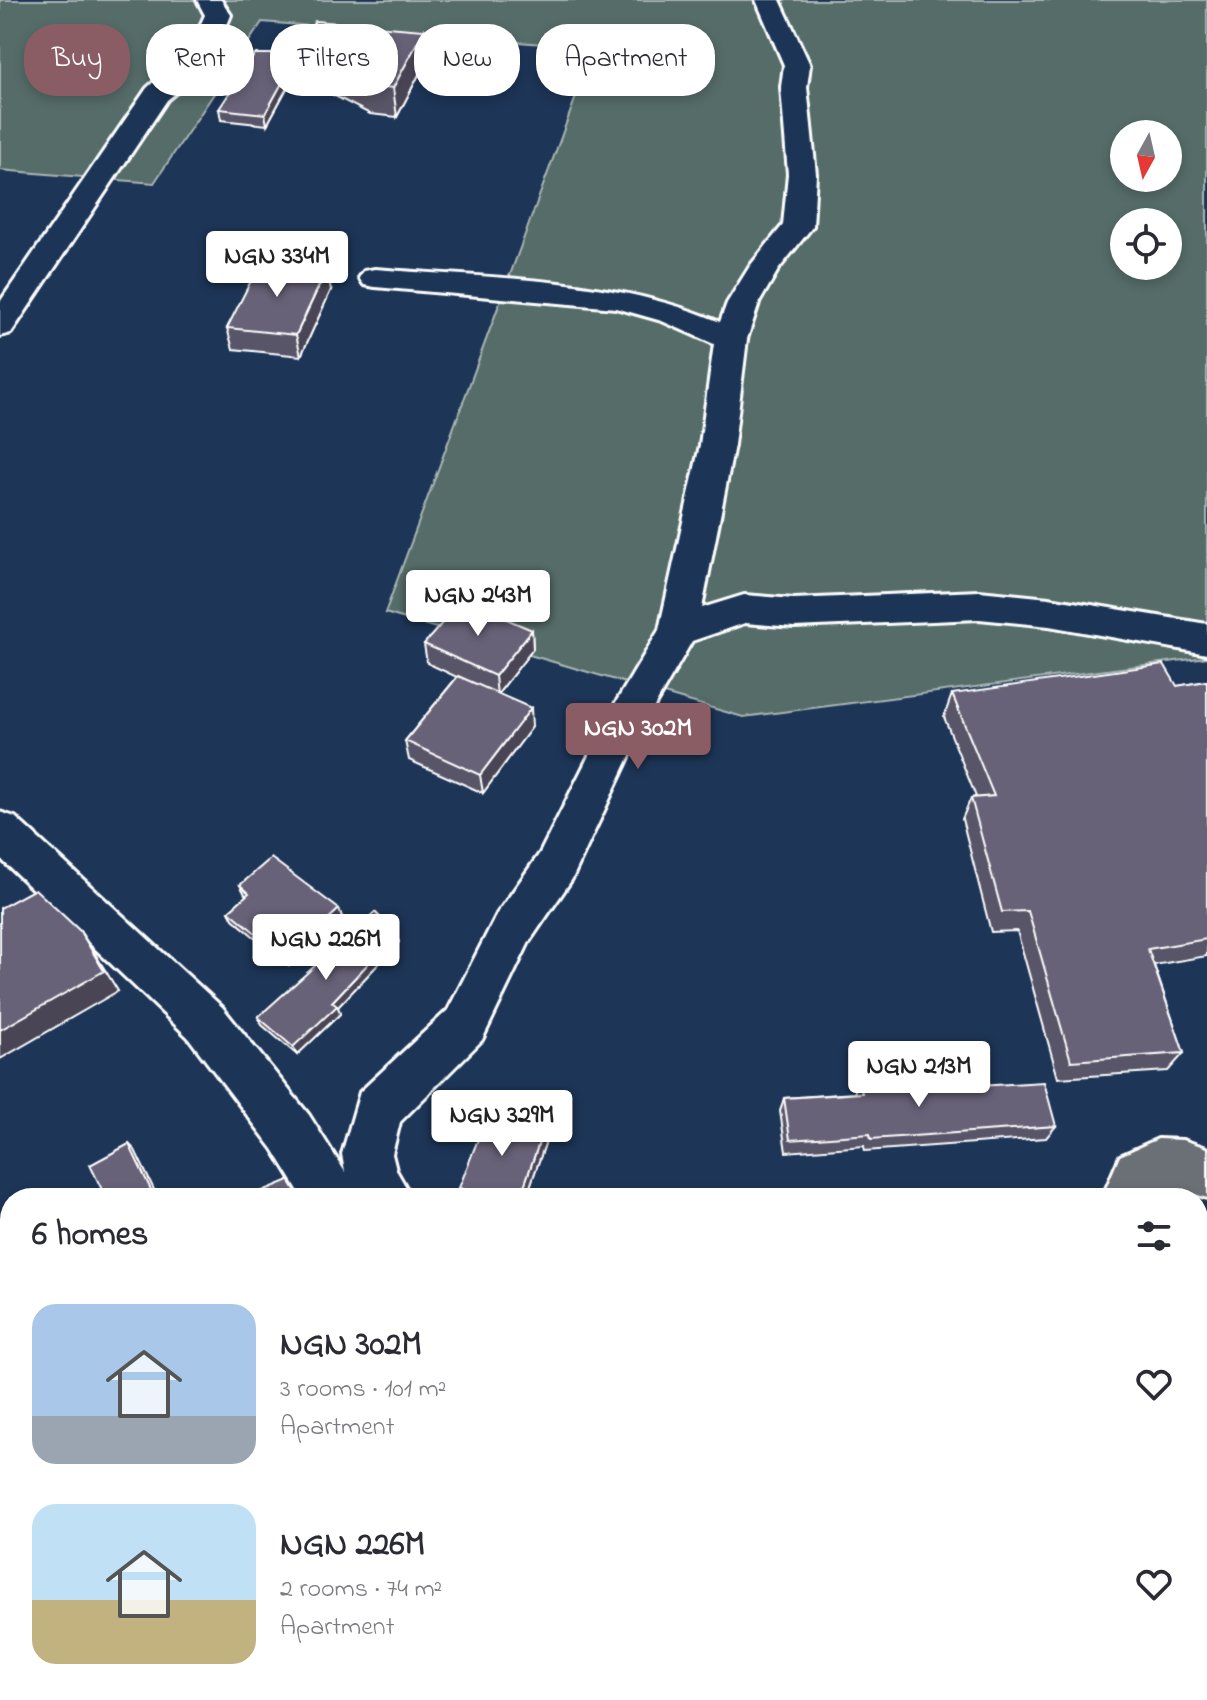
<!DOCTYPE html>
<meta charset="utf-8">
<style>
:root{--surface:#fff;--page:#f7f7f7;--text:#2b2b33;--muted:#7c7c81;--accent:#8a5d65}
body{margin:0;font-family:"Indie Flower",sans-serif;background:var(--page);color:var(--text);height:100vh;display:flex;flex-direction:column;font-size:30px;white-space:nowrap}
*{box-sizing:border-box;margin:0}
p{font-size:26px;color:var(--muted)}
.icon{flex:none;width:44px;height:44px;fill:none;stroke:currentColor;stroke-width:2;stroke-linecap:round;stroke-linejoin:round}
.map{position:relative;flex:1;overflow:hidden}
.panel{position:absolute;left:0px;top:1188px;width:1208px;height:512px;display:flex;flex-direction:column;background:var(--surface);border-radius:32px 32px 0 0;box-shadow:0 4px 12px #0003}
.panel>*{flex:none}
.hud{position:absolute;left:24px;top:24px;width:800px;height:72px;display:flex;gap:16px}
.needle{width:52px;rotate:188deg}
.controls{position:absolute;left:1110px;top:120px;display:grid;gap:16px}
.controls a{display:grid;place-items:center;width:72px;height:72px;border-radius:50%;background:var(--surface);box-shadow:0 4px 12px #0003;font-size:40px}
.price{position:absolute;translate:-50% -68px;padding:0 18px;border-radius:8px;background:#fff;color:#222;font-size:26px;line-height:52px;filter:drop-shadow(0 2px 4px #0008)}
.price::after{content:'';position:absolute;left:50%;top:48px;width:24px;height:18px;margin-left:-12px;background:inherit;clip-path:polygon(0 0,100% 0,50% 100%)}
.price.active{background:var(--accent);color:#fff}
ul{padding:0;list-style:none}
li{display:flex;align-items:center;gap:24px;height:200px;padding:0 32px}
li span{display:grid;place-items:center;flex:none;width:224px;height:160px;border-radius:24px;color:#555}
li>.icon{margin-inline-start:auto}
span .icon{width:96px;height:96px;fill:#fffc;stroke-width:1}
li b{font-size:34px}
h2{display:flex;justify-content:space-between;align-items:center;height:96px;padding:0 32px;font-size:34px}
.pill{padding:0 28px;border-radius:32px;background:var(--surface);box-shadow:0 4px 12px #0003;font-size:28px;line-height:72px}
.pill.active{background:var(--accent);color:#fff}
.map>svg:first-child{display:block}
.green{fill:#556c68;stroke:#aab6b4;stroke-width:2;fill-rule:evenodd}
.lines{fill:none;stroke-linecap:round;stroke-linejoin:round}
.minor-casing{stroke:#fff;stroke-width:6}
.major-casing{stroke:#fff;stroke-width:6}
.minor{fill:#1d3557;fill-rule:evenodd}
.major{fill:#6b6f75;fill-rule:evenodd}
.wall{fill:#595467;stroke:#fff;stroke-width:2}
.shaded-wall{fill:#494554;stroke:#fff;stroke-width:2}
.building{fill:#686278;stroke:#fff;stroke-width:2}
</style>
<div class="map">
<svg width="1207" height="1700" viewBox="0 0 1207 1700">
<rect width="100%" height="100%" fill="#1d3557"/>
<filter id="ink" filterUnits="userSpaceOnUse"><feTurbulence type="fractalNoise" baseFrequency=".0125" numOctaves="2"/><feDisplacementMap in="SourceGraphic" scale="16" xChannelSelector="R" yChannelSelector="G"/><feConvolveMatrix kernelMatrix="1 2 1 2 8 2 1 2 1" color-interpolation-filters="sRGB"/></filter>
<g filter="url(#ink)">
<path class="green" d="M0,0H1207V657L743,717L385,613L594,48L262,22L154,183L0,170ZM1124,134H1168V178H1124ZM1124,222H1168V266H1124Z"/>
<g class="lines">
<defs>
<g id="minor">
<path d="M197,0H221L231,15C217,52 198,76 167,100L11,333L0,336V302L147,88L189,50L205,15Z"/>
<path d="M756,0H780L810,65L807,87L816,174L813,226L778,270L759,303L747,339L734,445L702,608L744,595L794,599L979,591L1049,598L1207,624V654L1049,626L979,619L794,627L745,623L692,641L647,719L572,879L529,942L482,1040L400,1122L392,1154L396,1170L412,1198H303L273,1149L188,1037L0,858V812L15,817L222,1007L309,1115L345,1172L342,1154L360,1092L448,1010L497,914L540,853L615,704L659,630L700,445L714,344L662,321L616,308L375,287L364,285L359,278L364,271L375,269C491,279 612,276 720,322L727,303L750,266L783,225L788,174L781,87L784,65Z"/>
<path d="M10,1401V1457L0,1461V1403Z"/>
<path d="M1132,1690H1194V1700H1130Z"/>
</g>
<g id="major">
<path d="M1158,1139L1183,1140L1207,1148V1198L1183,1190L1160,1189L1154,1198H1102L1120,1156Z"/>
<rect x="1198" y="1246" width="9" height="54"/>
</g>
</defs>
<use href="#minor" class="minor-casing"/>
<use href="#major" class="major-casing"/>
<use href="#minor" class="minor"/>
<use href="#major" class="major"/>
</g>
<g class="wall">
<path d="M424,30L427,59L397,117L370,114L302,79L299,66L267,125L221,120L219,109L297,54L296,50Z"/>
<path d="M331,290L301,356L233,349L227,328Z"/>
<path d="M532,630L533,649L498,694L532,727L483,793L409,760L405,741L457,677L427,663L424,644Z"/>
<path d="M1207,681V956L1154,965L1184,1053L1168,1071L1058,1078L1017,931L991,932L962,819L971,798L976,797L944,717L952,694L1177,686Z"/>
<path d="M240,885L339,909L342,917L289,966L233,919L229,911L246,896Z"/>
<path d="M396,934L399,942L338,1007L340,1014L297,1055L262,1025L258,1017Z"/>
<path d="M859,1080L946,1088L1056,1126L1046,1138L865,1151L864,1146L786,1152L780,1111L784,1098L854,1093Z"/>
<path d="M544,1128L546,1141L526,1198H462L459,1188Z"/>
</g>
<g class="shaded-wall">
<path d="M424,30L427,59L397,117L393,88Z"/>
<path d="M297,55L299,66L267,125L265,114Z"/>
<path d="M327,269L331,290L301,356L296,335Z"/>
<path d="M532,630L533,649L497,695L495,676Z"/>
<path d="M531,708L532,727L483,793L480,775Z"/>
<path d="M339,909L342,917L289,966L286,958Z"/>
<path d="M80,931L94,952L118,991L0,1059V1030Z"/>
<path d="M396,934L399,942L338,1007L340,1014L297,1055L293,1047L332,1002Z"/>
<path d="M544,1128L546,1141L526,1198H520Z"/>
<path d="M129,1144L135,1150L158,1198H147Z"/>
<path d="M10,1600V1639L0,1657V1616Z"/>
</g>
<g class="building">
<path d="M315,21L424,30L393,88L365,85L296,50Z"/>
<path d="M255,54H298L265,114L219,109Z"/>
<path d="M260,263L327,269L296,335L227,328Z"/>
<path d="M462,600L532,630L495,676L424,644Z"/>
<path d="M1164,664L1177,686L1207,681V939L1148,949L1184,1053L1071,1061L1028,911L1002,912L971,798L994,796L952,694Z"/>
<path d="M458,676L531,708L480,775L405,741Z"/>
<path d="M271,858L339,909L286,958L229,911L249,893L240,885Z"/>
<path d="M35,889L80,931L104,971L0,1030V908Z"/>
<path d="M375,912L396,934L332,1002L337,1006L293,1047L258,1017Z"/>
<path d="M943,1074L946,1088L1044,1082L1056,1126L871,1139L870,1134L790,1140L784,1098L862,1093L859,1080Z"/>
<path d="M489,1111L544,1128L520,1198H471L473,1192L459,1188Z"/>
<path d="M129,1144L153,1194L147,1198H106L90,1165Z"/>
<path d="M289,1180L297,1193L310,1195L312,1198H262L260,1192Z"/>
<path d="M10,1474V1600L0,1616V1476Z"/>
<path d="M202,1690H1066V1700H198Z"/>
</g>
</g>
</svg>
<div class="controls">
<a><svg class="needle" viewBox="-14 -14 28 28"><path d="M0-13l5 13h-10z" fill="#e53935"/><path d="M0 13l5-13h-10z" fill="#7c7c81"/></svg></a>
<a><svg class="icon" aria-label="locate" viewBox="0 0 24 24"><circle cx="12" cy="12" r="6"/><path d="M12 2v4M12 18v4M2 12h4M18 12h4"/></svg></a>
</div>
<b class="price" style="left:277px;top:299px">NGN 334M</b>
<b class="price" style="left:478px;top:638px">NGN 243M</b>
<b class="price active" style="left:638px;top:771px">NGN 302M</b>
<b class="price" style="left:326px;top:982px">NGN 226M</b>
<b class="price" style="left:919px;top:1109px">NGN 213M</b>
<b class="price" style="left:502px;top:1158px">NGN 329M</b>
<div class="hud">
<a class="pill active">Buy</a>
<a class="pill">Rent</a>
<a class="pill">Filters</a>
<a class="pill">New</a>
<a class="pill">Apartment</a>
</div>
<section class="panel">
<h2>6 homes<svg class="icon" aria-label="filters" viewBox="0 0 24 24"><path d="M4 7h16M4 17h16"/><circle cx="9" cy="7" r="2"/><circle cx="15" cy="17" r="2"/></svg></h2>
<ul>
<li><span style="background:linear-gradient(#a9c7e8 70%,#9aa5b1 0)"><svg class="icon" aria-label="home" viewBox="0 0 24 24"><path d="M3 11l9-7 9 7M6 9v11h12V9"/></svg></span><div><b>NGN 302M</b><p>3 rooms · 101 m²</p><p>Apartment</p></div><svg class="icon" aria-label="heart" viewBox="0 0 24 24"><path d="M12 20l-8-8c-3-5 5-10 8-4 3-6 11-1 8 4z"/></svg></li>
<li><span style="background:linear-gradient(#bfe0f5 60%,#c2b280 0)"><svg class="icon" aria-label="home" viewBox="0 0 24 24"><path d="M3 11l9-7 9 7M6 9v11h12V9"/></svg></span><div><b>NGN 226M</b><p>2 rooms · 74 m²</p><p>Apartment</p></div><svg class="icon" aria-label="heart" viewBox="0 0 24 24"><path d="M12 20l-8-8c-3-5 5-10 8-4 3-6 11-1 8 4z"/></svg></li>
</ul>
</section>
</div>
